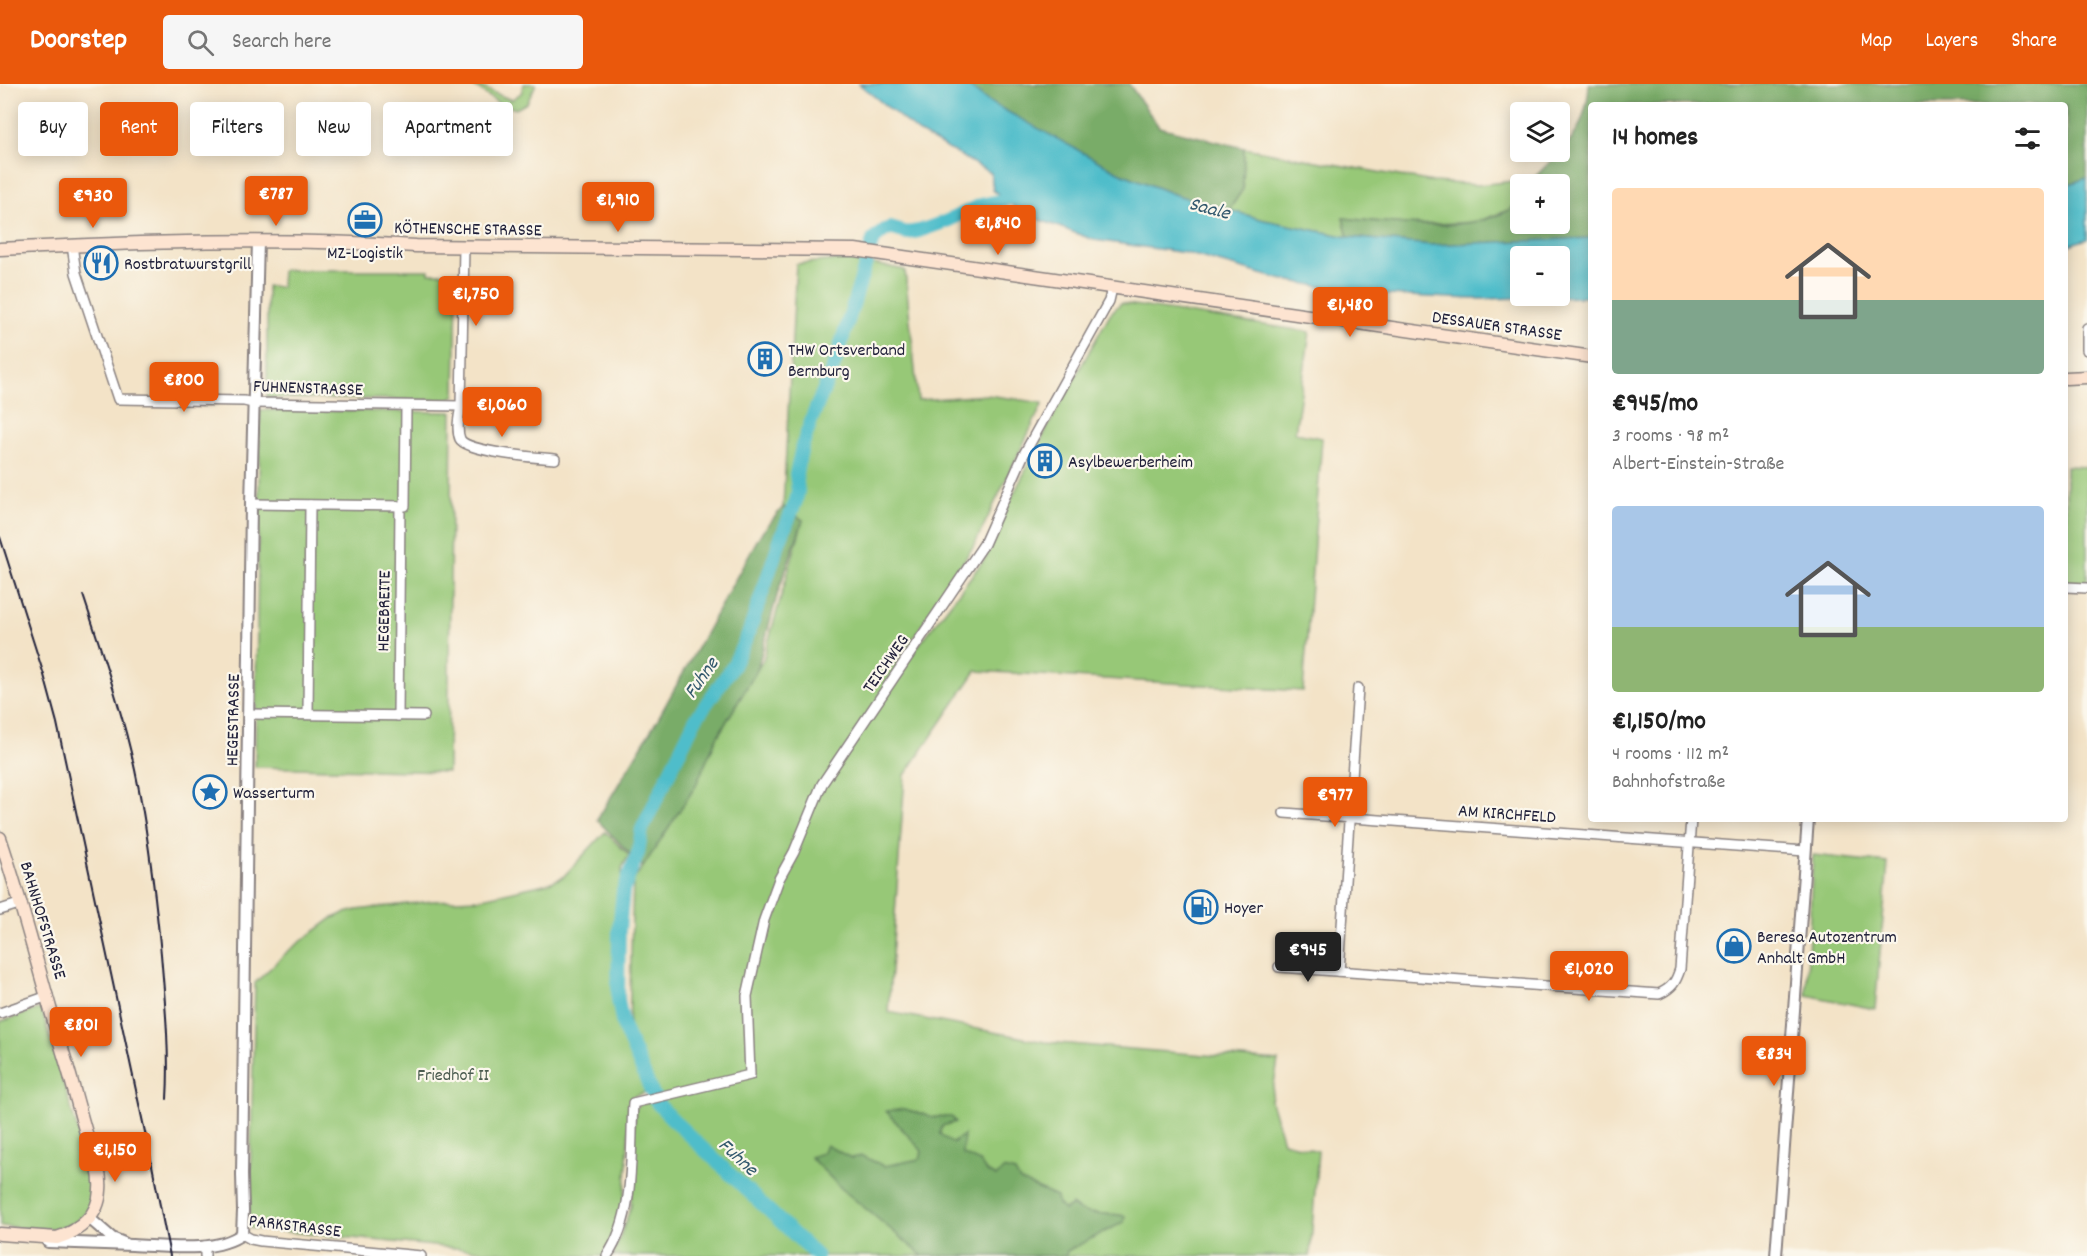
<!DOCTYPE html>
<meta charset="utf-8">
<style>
:root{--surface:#fff;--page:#f6f6f6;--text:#222;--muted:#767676;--accent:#ea580c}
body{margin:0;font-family:Dekko,sans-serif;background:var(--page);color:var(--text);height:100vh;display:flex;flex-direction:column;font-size:22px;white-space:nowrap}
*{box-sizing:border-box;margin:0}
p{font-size:20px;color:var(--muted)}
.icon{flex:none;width:33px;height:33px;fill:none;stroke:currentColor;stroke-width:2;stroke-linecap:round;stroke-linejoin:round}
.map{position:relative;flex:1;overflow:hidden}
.panel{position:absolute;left:1588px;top:18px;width:480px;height:720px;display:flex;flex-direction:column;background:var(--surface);border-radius:6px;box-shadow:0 3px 15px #0003}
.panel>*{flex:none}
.banner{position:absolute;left:18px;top:18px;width:570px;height:54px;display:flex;gap:12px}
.tools{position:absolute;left:1510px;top:18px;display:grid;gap:12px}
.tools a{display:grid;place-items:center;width:60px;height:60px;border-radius:6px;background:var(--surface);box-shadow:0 3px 15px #0003;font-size:30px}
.price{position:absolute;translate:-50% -51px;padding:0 14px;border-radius:6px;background:var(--accent);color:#fff;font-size:20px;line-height:39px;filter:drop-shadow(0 2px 3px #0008)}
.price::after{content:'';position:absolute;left:50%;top:36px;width:18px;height:14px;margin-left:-9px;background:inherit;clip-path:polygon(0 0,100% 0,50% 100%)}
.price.active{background:#222;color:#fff}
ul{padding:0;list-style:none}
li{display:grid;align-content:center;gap:12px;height:318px;padding:0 24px}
li span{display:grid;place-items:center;height:186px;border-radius:6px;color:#555}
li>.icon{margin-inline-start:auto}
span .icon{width:108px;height:108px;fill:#fffc;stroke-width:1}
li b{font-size:26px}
h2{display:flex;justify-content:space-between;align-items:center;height:72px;padding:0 24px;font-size:26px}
.tag{padding:0 21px;border-radius:6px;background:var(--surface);box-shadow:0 3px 15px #0003;font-size:21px;line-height:54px}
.tag.active{background:var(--accent);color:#fff}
header{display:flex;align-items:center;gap:36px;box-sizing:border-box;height:84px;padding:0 30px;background:var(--accent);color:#fff}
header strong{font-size:28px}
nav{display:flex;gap:33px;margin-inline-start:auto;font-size:21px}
.search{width:420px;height:54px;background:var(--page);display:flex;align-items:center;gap:15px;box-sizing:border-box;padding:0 21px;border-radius:6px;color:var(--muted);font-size:22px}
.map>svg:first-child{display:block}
.green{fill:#97c877;stroke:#5c7559;stroke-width:1.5}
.forest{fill:#79ac68;stroke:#4e6752;stroke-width:1.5}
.water{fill:#50bdca;stroke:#397082;stroke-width:1.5;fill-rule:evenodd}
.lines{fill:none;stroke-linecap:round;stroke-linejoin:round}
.river{stroke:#50bdca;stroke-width:14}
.minor-casing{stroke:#8a8281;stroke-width:12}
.tertiary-casing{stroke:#8a8281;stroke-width:14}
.secondary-casing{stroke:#8a8281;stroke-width:15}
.minor{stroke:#fff;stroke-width:9}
.tertiary{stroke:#fff;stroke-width:10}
.secondary{stroke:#fde4d1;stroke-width:12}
.rail{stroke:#22223b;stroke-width:2}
.labels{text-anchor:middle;stroke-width:4.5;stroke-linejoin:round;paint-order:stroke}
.street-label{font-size:18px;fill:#22223b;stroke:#fbf7ec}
.poi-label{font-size:18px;fill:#22223b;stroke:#fbf7ec;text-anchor:start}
.park-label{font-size:18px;fill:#4b5c50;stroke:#fbf7ec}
.water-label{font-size:20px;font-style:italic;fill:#32586d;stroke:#fbf7ec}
</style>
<header>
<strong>Doorstep</strong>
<div class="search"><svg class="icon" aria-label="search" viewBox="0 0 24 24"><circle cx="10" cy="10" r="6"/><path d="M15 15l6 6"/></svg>Search here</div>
<nav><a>Map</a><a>Layers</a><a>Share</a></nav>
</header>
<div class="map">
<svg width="2087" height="1172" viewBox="0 0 2087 1172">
<rect width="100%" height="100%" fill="#fbf7ec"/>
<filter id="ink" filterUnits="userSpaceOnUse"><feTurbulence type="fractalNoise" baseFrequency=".0167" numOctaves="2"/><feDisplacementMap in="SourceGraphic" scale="12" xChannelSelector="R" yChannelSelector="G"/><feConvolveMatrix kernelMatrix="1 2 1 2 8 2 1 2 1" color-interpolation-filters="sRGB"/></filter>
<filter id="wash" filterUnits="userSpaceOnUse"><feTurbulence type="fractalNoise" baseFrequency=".008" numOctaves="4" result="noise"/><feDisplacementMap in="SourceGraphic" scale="24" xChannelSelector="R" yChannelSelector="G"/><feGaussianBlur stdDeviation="1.35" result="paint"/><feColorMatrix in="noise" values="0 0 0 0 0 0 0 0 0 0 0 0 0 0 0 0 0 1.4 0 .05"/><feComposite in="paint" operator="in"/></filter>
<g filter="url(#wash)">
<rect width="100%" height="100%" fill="#f3e3c7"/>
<g class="green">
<path d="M470,0H474L511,16L521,9L524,0H536L527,19L516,25L500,20Z"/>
<path d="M1244,64L1433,98L1478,101L1533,95L1529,100H1521V111L1511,125L1476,138L1416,141L1343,134L1348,153L1264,136L1229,126L1243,105Z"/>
<path d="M847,175L905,186L918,316L987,311L1043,319L975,460L895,582L905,579L986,473L1011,415L1053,333L1110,230L1121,219L1310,248L1295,349L1322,354L1303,607L976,587L905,691L888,928L1045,958L1278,977L1271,1017L1283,1058L1318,1067L1310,1172H815L664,1029L680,1046L811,1172H613L631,1122L635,1024L642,1019L653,1018L649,1007L631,1013L624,1126L616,1150L603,1172H537L249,1144L255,899L287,868L331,835L342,830L357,826L432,817L478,815L549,799L563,793L605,748L629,771L622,784L625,946L638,975L629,948L633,797L695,703L716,655L763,576L803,436L783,423L796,180Z"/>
<path d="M282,186H429V189H444V200H457L455,311L448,316L267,314V202L281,203Z"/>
<path d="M260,326L452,328L448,688L255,683Z"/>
<path d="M2066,382L2087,383V502L2066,500Z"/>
<path d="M1813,771L1888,779L1875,925L1806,911Z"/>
<path d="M41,924L92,1094C92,1100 94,1108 93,1113C82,1156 32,1144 0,1142V938Z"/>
</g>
<g class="forest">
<path d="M966,0H1129L1159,43L1244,64L1243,105L1229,126L1176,111L1118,88L987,17Z"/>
<path d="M1589,0H2087V94L2066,101V21H1592L1591,154L1431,161L1348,153L1343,134C1391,139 1466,150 1509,126C1514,123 1518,116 1521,111V140H1560V100H1529C1540,86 1554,76 1566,62C1581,46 1588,22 1589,0Z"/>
<path d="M783,423L803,436L778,508L757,586L716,655L695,703L643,783L597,736L656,638L760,451Z"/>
<path d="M904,1025L933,1033H952L956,1038L942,1042L940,1050L952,1059L964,1051L962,1070L980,1078L987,1088L996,1093L1003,1085L1015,1088L1020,1097L1057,1113L1058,1120L1064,1126L1072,1121C1088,1135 1105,1127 1125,1132L1124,1138L1067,1167L1066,1172H923L843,1106L810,1073L822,1069L826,1061L851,1074L862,1072L884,1082L920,1075L922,1067L886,1027Z"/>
</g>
<g class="water">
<path d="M859,0H966L988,17L1118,88L1176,111L1264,136L1348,153L1431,161L1591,154V213L1474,215L1364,210L1279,195L1186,169L1094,156L1022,129L993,106L991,89L918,48ZM1521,172H1560V212H1521Z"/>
<path d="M2087,94V155L2066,162V101Z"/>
</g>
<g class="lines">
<path class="river" d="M817,1172L676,1039L658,1020L653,1011L623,942L618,915L619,846L623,807L638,769L642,745L695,636L733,582L749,548L780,456L796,417L798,407L796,390L802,363L812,334L836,276L873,156L885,146L890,144L907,149L919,147L947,137L981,121L1008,115L1017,103"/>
</g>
</g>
<g filter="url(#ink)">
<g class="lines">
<defs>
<g id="minor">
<path d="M72,161L76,189L118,315L244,317L253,319L461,322"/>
<path d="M464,162L461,322C459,332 456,346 460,355C466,368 540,374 555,375"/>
<path d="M2087,244V266"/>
<path d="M251,420L405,422L406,322"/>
<path d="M2066,503L2087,504"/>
<path d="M248,630L424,632"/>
<path d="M308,630L310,421"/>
<path d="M398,632L400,422"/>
<path d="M1284,729L1805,767"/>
<path d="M0,826L22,819"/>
<path d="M1279,883L1659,910C1672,904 1676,898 1680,885L1691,735"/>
<path d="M1339,887L1358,604"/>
<path d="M0,929L48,912"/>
<path d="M242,1150L251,1155L261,1157L421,1172"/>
<path d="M205,1162V1172"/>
<path d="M607,1172C636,1129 630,1069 633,1019L750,991L747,912L764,836L779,795L794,768L822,700L984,460L1023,372L1109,217L1112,204"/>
</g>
<g id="tertiary">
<path d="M89,1134L112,1154L124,1159"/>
<path d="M48,1158C76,1159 104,1160 132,1161C164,1162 215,1170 242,1150L243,1127L242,1091L251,420L258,157"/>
<path d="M1776,1172L1808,735"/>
</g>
<g id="secondary">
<path d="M0,165C139,158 278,153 416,162L855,166L1592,273"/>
<path d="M2066,294L2087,293"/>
<path d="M0,754C25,828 43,904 66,978C73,1001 79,1025 86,1049C92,1067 102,1087 100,1106C99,1131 80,1147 57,1154L0,1150"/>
</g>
</defs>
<use href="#minor" class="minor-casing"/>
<use href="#tertiary" class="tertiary-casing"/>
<use href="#secondary" class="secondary-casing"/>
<use href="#minor" class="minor"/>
<use href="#tertiary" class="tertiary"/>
<use href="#secondary" class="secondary"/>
<g class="rail">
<path d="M0,453L44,591L57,639L151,1076L170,1172"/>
<path d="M83,511C102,569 122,626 135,686C148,746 155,808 161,870C165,919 170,966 167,1015"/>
</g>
</g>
</g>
<defs>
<symbol id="office-ring" viewBox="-11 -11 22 22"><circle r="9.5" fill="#fbf7ec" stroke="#1f6fb2" stroke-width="1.5"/><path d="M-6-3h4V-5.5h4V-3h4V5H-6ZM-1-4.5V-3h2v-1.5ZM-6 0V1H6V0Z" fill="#1f6fb2"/></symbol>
<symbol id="restaurant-ring" viewBox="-11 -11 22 22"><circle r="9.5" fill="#fbf7ec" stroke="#1f6fb2" stroke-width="1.5"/><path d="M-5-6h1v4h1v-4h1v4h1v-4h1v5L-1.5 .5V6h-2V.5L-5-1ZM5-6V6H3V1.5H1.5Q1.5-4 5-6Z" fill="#1f6fb2"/></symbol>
<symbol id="building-ring" viewBox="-11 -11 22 22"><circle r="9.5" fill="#fbf7ec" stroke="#1f6fb2" stroke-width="1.5"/><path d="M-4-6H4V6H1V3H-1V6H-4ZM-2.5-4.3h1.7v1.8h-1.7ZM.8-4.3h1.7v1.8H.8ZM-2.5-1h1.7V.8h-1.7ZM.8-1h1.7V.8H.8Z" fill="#1f6fb2"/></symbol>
<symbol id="sight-ring" viewBox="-11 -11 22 22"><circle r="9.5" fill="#fbf7ec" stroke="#1f6fb2" stroke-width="1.5"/><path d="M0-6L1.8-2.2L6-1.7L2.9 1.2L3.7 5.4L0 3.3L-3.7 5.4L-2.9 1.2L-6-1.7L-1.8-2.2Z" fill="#1f6fb2"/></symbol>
<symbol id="fuel-ring" viewBox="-11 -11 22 22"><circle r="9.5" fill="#fbf7ec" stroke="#1f6fb2" stroke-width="1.5"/><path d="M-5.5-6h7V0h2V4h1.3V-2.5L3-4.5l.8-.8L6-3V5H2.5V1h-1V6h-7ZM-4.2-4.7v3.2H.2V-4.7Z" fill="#1f6fb2"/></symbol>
<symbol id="shop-ring" viewBox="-11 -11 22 22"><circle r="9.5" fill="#fbf7ec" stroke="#1f6fb2" stroke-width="1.5"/><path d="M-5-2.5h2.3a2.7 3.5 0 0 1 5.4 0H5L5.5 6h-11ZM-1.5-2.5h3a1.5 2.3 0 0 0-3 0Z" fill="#1f6fb2"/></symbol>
</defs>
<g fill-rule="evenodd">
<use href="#office-ring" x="346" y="117" width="38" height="38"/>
<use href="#restaurant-ring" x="82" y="160" width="38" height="38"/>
<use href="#building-ring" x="746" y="256" width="38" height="38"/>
<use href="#building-ring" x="1026" y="358" width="38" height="38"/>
<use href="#sight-ring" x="191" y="689" width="38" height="38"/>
<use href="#fuel-ring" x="1182" y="804" width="38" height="38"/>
<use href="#shop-ring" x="1715" y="843" width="38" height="38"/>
</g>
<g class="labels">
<g class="street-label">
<text transform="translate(468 144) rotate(1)" y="6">KÖTHENSCHE STRASSE</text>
<text transform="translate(1497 241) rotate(8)" y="6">DESSAUER STRASSE</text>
<text transform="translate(308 303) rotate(2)" y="6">FUHNENSTRASSE</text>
<text transform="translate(383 527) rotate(-89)" y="6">HEGEBREITE</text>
<text transform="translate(885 579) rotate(-55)" y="6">TEICHWEG</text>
<text transform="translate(232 636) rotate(-89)" y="6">HEGESTRASSE</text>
<text transform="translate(1507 729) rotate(4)" y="6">AM KIRCHFELD</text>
<text transform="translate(44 836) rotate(73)" y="6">BAHNHOFSTRASSE</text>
<text transform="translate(295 1141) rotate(7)" y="6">PARKSTRASSE</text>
</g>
<g class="poi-label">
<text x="365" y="174" text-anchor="middle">MZ-Logistik</text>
<text x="124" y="185">Rostbratwurstgrill</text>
<text x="788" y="271">THW Ortsverband<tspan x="788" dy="21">Bernburg</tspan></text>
<text x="1068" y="383">Asylbewerberheim</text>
<text x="233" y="714">Wasserturm</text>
<text x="1224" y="829">Hoyer</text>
<text x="1757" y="858">Beresa Autozentrum<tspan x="1757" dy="21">Anhalt GmbH</tspan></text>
</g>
<g class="park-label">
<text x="453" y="996">Friedhof II</text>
</g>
<g class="water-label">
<text transform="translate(1210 123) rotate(15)" y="7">Saale</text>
<text transform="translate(700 593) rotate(-55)" y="7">Fuhne</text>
<text transform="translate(739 1072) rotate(43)" y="7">Fuhne</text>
</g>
</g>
</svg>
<div class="tools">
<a><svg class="icon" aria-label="layers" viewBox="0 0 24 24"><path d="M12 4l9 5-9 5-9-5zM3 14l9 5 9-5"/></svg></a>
<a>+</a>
<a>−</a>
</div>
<b class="price" style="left:276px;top:143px">€787</b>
<b class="price" style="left:93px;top:145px">€930</b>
<b class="price" style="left:618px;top:149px">€1,910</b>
<b class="price" style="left:998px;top:172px">€1,840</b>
<b class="price" style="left:476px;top:243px">€1,750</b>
<b class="price" style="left:1350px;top:254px">€1,480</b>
<b class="price" style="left:184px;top:329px">€800</b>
<b class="price" style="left:502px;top:354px">€1,060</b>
<b class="price" style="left:1335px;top:744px">€977</b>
<b class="price active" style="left:1308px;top:899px">€945</b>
<b class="price" style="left:1589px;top:918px">€1,020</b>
<b class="price" style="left:81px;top:974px">€801</b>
<b class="price" style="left:1774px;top:1003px">€834</b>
<b class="price" style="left:115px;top:1099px">€1,150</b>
<div class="banner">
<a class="tag">Buy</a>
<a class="tag active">Rent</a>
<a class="tag">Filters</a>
<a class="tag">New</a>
<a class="tag">Apartment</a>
</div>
<section class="panel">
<h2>14 homes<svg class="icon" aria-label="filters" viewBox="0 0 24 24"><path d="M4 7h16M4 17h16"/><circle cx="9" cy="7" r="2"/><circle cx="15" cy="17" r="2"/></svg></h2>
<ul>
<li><span style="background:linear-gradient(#ffd9b3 60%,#7fa58c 0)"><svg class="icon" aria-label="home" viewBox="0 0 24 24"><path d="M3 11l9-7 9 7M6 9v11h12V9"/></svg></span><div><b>€945/mo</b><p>3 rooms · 98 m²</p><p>Albert-Einstein-Straße</p></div></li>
<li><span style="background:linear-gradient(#a9c7e8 65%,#8fb573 0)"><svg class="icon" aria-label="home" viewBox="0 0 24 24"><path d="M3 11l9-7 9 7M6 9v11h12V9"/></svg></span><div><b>€1,150/mo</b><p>4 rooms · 112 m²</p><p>Bahnhofstraße</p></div></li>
</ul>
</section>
</div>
